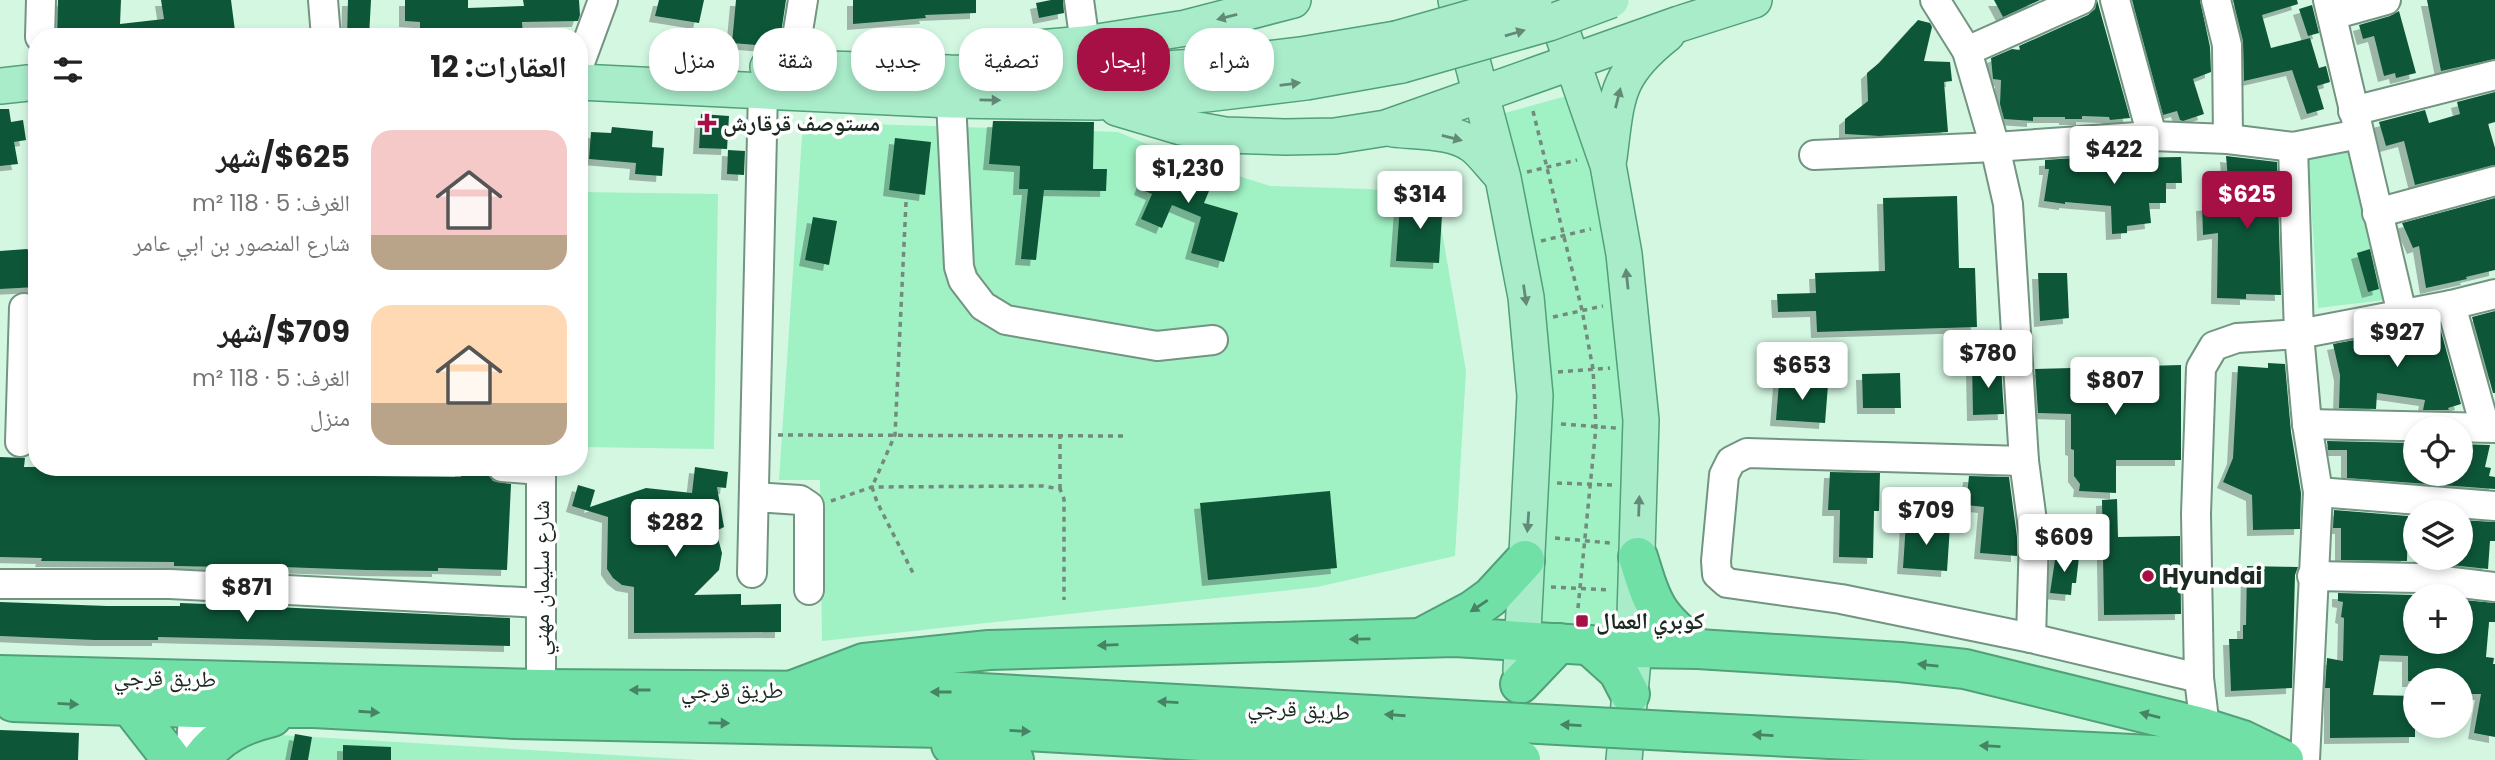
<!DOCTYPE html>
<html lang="ar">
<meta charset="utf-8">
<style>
:root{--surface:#fff;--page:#f6f6f6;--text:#222;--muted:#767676;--accent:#a61045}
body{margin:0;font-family:Poppins,"Noto Naskh Arabic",sans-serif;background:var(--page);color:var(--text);direction:rtl;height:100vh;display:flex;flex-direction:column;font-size:26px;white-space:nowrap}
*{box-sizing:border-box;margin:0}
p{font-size:23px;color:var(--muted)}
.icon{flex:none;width:38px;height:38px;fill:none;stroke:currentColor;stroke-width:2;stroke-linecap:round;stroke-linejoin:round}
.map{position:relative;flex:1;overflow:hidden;direction:ltr}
.panel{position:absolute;left:28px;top:28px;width:560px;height:448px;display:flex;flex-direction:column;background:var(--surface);border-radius:28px;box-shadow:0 4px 10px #0003;direction:rtl}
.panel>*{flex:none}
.banner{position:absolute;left:609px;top:28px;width:665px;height:63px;direction:rtl;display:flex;gap:14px}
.fabs{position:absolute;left:2403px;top:416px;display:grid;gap:14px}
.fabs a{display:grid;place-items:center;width:70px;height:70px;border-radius:50%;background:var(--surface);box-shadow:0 4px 10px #0003;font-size:35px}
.price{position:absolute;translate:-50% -60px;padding:0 16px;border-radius:7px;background:#fff;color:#222;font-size:23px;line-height:46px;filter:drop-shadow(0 2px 4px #0008)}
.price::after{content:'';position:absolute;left:50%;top:42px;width:21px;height:16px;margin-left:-10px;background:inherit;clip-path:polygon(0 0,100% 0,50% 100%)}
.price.active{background:var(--accent);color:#fff}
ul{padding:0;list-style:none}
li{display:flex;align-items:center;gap:21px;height:175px;padding:0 21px}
li span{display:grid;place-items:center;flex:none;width:196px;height:140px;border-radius:21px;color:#555}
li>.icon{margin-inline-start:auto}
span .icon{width:84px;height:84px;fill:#fffc;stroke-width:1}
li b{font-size:30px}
h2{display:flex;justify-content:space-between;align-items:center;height:84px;padding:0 21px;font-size:30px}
.chip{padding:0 24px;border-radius:28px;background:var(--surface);box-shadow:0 4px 10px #0003;font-size:24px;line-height:63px}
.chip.active{background:var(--accent);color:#fff}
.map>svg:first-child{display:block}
.green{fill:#a0f1c4}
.building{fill:#105738;filter:url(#shadow)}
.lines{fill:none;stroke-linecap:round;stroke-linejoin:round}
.minor-casing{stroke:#739481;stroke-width:32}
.major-casing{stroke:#52a078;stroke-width:38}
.highway-casing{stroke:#52a078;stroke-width:42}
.path{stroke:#738b7d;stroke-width:3.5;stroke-dasharray:5 5;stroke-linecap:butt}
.minor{stroke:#fff;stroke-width:28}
.major{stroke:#a9ecca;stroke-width:35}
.highway{stroke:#70e0a7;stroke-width:38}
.major-bridge-casing{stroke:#52a078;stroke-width:38;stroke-linecap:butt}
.highway-bridge-casing{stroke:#52a078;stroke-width:42;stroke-linecap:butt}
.major-bridge{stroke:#a9ecca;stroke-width:35}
.highway-bridge{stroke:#70e0a7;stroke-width:38}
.oneway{fill:#628a76}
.oneway2{fill:#468464}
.poi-dot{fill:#a61045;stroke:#fff;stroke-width:2.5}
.labels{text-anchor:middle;stroke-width:7;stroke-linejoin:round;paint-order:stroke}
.poi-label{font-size:23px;font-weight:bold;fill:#1b2921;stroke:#fff;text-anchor:start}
.street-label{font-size:23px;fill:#1b2921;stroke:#fff}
</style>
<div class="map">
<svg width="2495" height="760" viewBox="0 0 2495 760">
<defs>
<filter id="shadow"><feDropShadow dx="-6" dy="6" stdDeviation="0" flood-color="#0004"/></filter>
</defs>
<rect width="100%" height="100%" fill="#d4f7e2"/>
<g class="green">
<path d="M1577,93L1625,304L1624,632L1536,629L1543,374L1494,116Z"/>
<path d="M803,122L1118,132L1173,155L1270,186L1369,189L1436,197L1466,371L1455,556L1317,587L822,641L820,480H779Z"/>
<path d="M2355,150L2392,299L2318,308L2308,155Z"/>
<path d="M579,192L718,194L714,449L579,447Z"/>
<path d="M263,734L698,760H218Z"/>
</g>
<g class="building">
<path d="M58,0H121L120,24L164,19L161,0H231L235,31L192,37H57Z"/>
<path d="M348,0H371L369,37H347Z"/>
<path d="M405,0H468V8L524,6L523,0H579L580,15L578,21L522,22L523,36L464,37L465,29L420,28V22L405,21Z"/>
<path d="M659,0H704L699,23L655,16Z"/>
<path d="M736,0H786L779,47L732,43Z"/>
<path d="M853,0H976V13L925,15L926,18L853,24Z"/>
<path d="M1051,0H1063L1064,13L1039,18L1036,3Z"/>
<path d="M1994,0H2040L2003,17Z"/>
<path d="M2097,0L2130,118L2110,120L2109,117L2082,116V119H2065V117H2033V121L2004,119L2000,104L2001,80L1993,79L1991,58L2012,49L2020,50L2019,46L2088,15L2095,9Z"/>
<path d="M2132,0H2200L2210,47L2211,72L2193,79L2204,114L2183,121L2180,120L2177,111L2163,115Z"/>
<path d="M2233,0H2297L2298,4L2262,15L2271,48L2310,38L2319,68L2326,66L2330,82L2317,86L2324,109L2307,114L2292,70L2244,81L2243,41Z"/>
<path d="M2427,0H2495V59L2441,71Z"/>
<path d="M2312,5L2319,33L2308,36L2299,9Z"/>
<path d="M2399,11L2416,73L2396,78L2395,73L2384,76L2374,36L2363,39L2359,25L2390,16Z"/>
<path d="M1918,20L1930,23L1932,27L1924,61L1950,62L1952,81L1944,82L1948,132L1879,136L1845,134V119L1868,101L1867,73L1879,63Z"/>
<path d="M2495,92V122L2488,124L2495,148V165L2415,185L2404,141L2386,146L2379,122L2425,110L2429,123L2460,114L2457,102Z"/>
<path d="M0,109H9L11,122L23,120L26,140L14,142L18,164L0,166Z"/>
<path d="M701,114L729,116L727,149L699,148Z"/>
<path d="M993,121L1094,122L1093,169H1107L1106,191L1044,190L1036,260L1021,259L1028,189H1019L1020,166L989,164Z"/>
<path d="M612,127L653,131L652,147L664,148L662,176L635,174L636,163L589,159L591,132L611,133Z"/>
<path d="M895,138L931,142L925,195L889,190Z"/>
<path d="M728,150L745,151L744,175L727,174Z"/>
<path d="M1154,153L1214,179L1204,203L1238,213L1224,262L1191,253L1201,217L1172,205L1162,228L1141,219L1152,194L1140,189Z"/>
<path d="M2226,156L2277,162L2281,295L2246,294V299L2217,298L2218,233L2203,235L2202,205L2230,203Z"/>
<path d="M2181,157L2182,183H2166V203H2149L2151,223L2127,226V233L2112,234L2111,206L2065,202V204L2044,201L2049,169H2045V160L2073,158L2121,163L2120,158Z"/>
<path d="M1957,196L1959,268H1975L1977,327L1817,332L1816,311L1778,312L1777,294L1816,293L1815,273L1885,271L1883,198Z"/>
<path d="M1411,197L1443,199L1439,263L1396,261L1400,205L1410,206Z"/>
<path d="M2495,198V270L2466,277L2467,279L2426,288L2419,246L2413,248L2402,223Z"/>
<path d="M813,217L837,221L829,265L805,260Z"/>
<path d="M27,249L37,258V287L0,289V251Z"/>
<path d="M2370,249L2379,289L2368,292L2357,253Z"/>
<path d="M2038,273H2067L2069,318L2040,321Z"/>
<path d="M2495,311V393H2493L2472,317Z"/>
<path d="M2439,324L2461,404L2448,408L2449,410H2423L2425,400L2377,393L2376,409L2339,408L2340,375L2333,344Z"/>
<path d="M2268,363L2285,364L2291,432L2301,493L2300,529L2253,530L2252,495L2223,482L2233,458L2238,366L2268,368Z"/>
<path d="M2001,365L2004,414L1973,415L1972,366Z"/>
<path d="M2181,365V460H2116V493L2079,491L2080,484L2074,476V450L2071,449V414L2038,413L2035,369Z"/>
<path d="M1900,373L1901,408H1863L1862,374Z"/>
<path d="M1779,382L1828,385L1825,423L1776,420Z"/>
<path d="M2327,441L2415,443V474H2460V444L2490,445L2485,467L2491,468L2489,476L2495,477V489L2347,478V450H2328Z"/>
<path d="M0,457L25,458L24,467H300L372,470V476L461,477V470H486L493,481L511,484L507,570L438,568V571L366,570L225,565V567L174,566V562L41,561L42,558L0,557Z"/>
<path d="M695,467L728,472L726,488L717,487L724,527L716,531L722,553L719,570L694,595L741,594V605L781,604V632L634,633V587L622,585L613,578L607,569L608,517L572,506L578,485L595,490L590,507L646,488L692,493Z"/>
<path d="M1830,472L1880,473L1879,511H1874L1873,558L1839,557L1840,510H1828Z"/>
<path d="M1969,476L2009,477L2017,537V556L1980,553L1984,507L1966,505Z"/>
<path d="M1330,491L1337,568L1208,580L1200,503Z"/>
<path d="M2117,499L2118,537L2180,536L2181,614L2104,615L2102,500Z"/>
<path d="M2334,510L2408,516L2407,561L2341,560V528H2333Z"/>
<path d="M2460,520L2495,522V541H2490L2488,569L2451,565L2452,558H2460Z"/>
<path d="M1906,522L1950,526L1947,571L1903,568Z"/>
<path d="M2056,553L2079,557L2076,583H2072L2071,595L2050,593Z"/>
<path d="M2247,566L2298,567L2295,575L2292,688L2231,691L2229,639H2243V625H2246Z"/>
<path d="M2338,593L2415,595V642H2460L2464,600L2495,603V622H2489L2486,657L2494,658L2493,664H2495V737L2474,733L2481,694H2460V681H2408V656L2380,655L2373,695L2415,696V737L2330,738V688H2325L2327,658L2343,661L2344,618L2341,617L2343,602L2338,601Z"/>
<path d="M0,602L107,606H180V603L231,605L510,618V646L241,639L158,637V640H95L0,636Z"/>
<path d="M0,730L79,733L78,760H0Z"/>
<path d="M295,734L312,737L308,760H290Z"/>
<path d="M343,745L391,747V760H343Z"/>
</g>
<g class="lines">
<defs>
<g id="minor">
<path d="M323,0L326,37"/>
<path d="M1079,0L1085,44"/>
<path d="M1935,0L1967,51L1995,147L2008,204L2024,461L2034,536L2031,638"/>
<path d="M2115,0L2152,136"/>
<path d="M2216,0L2227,45L2228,139"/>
<path d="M2328,0L2402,314"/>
<path d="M2332,15L2386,0"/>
<path d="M40,37L41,0"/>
<path d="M1967,51L2081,0"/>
<path d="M581,60L603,0"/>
<path d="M792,68L803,0"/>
<path d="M951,100L959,267L963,280L983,306L1006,320L1157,346L1213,340"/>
<path d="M2353,111L2495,75"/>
<path d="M2293,147L2299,334L2307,424L2318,492L2305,760"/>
<path d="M1814,155L1995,147L2152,136L2228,139L2293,147L2359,134"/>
<path d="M2377,213L2495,181"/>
<path d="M2451,305L2485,427"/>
<path d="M2307,424L2495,428"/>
<path d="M20,442L24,308"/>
<path d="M2024,461L1747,453L1731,461L1724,475L1716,561L1717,574L1727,583L1841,599L2031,638L2199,678"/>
<path d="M502,467L541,470"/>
<path d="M541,467V689"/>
<path d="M2318,492L2495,506"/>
<path d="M754,497L800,500L809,506V590"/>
<path d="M752,573L763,90"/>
<path d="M2312,576L2419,578L2495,587"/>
<path d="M0,584H170L541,603"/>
<path d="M2205,728L2199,678L2196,514L2201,368L2214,346L2237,338L2299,334L2451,305L2495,294"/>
<path d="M190,760L195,689"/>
</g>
<g id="major">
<path d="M1456,0L1503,178L1526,297L1535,396L1521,670"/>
<path d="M1554,0L1564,38L1608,165L1624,254L1641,420L1634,648L1624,760"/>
<path d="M980,53L1085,44L1186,28L1293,0"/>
<path d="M768,67L950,73L1091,74L1195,67L1301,55L1396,39"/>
<path d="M579,82L951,100L1097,102L1206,94L1306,82L1402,65"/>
<path d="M0,86L37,82"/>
<path d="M1117,108L1181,127L1225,135L1285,137L1335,136L1386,128L1679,24L1754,0"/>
<path d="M1393,129C1419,132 1453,130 1474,146C1484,154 1492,166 1501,175"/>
<path d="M1609,158C1617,96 1615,75 1667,34"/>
</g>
<g id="highway">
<path d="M1638,557C1653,606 1656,616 1698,649"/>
<path d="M1424,636L1473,610L1491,597L1525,560"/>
<path d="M1589,645L1618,671L1630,694"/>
<path d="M0,675L541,689L962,692L1463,720"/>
<path d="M1520,684L1559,643"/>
<path d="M793,690L864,663L989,650L1455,637L1634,648L1698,649L1900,662L1965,669L2205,728L2243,740L2284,760"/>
<path d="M13,702L194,708H314L514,719L992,729L1463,756"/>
<path d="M130,706L172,760"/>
<path d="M1688,732L2254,760"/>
<path d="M951,745L1014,760"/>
<path d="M201,760C219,735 243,724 272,717"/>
</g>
</defs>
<use href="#minor" class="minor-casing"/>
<use href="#major" class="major-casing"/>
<use href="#highway" class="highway-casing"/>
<g class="path">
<path d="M1533,111L1582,310L1593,369L1596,427L1577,618"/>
<path d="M1527,172L1577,160"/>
<path d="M906,202L895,435L872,487L877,502L914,575"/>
<path d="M1541,241L1591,229"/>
<path d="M1553,317L1603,306"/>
<path d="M1558,372L1610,368"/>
<path d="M1561,424L1616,428"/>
<path d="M778,435L1127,436"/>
<path d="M1557,483L1612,485"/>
<path d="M1060,489V436"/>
<path d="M831,501L872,487L1043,486L1060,489L1064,499V600"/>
<path d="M1555,538L1610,543"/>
<path d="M1551,587L1610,590"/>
</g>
<use href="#minor" class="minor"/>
<use href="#major" class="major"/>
<use href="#highway" class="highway"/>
<defs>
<g id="major-bridge">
<path d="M1396,39L1534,0"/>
<path d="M1402,65L1549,23L1611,0"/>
</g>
<g id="highway-bridge">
<path d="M1463,720L1688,732"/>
<path d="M1463,756L1521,760"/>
</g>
</defs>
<use href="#major-bridge" class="major-bridge-casing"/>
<use href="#highway-bridge" class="highway-bridge-casing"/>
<use href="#major-bridge" class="major-bridge"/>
<use href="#highway-bridge" class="highway-bridge"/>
</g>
<defs><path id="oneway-solid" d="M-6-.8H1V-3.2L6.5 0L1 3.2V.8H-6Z" transform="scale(1.75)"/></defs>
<g class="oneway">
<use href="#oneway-solid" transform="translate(1227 17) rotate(166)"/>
<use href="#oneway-solid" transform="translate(1515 33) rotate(-16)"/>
<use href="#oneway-solid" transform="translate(1290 84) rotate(-7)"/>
<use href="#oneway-solid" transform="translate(1618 98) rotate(-76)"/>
<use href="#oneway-solid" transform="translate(990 100) rotate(1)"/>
<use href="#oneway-solid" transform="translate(1452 138) rotate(14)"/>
<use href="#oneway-solid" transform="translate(1627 279) rotate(-96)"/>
<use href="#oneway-solid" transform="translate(1525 295) rotate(82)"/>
<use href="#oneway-solid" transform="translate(1639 506) rotate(-88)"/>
<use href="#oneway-solid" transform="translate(1528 522) rotate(94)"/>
</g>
<g class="oneway2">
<use href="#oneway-solid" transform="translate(1479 606) rotate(146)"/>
<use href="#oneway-solid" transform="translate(1360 639) rotate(179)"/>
<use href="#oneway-solid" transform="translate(1108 645) rotate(178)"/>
<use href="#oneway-solid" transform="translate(1928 665) rotate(-174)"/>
<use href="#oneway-solid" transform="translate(640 690) rotate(-180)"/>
<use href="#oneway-solid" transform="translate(941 692) rotate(-180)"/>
<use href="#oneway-solid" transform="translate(1168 702) rotate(-177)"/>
<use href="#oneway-solid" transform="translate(68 704) rotate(3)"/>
<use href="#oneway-solid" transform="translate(369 712) rotate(4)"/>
<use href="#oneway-solid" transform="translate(1395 715) rotate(-176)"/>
<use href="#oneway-solid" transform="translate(2150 715) rotate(-166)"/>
<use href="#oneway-solid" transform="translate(719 723) rotate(1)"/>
<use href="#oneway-solid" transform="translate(1571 725) rotate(-177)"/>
<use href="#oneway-solid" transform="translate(1020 731) rotate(3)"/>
<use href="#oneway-solid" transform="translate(1763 735) rotate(-177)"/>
<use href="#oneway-solid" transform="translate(1990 746) rotate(-177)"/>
</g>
<g class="poi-dot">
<path d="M703.5 112.5h7v7h7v7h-7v7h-7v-7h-7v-7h7z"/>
<circle cx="2148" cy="576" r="7"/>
<rect x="1575" y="614" width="14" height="14" rx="3.5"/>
</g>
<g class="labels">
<g class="poi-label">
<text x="723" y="131">مستوصف قرقارش</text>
<text x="2162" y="584">Hyundai</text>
<text x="1596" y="629">كوبري العمال</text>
</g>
<g class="street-label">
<text transform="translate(541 578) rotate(-90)" y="8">شارع سليمان مهني</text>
<text transform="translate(165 678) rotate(1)" y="8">طريق قرجي</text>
<text x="732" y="698">طريق قرجي</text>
<text transform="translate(1299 709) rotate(4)" y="8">طريق قرجي</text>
</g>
</g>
</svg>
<div class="fabs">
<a><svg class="icon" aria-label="locate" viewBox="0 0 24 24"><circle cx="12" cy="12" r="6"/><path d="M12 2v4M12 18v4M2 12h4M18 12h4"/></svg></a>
<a><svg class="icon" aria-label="layers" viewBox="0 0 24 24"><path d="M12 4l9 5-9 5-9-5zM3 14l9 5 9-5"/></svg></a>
<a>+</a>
<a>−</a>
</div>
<b class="price" style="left:2114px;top:186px">$422</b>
<b class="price" style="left:1188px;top:205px">$1,230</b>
<b class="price" style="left:1420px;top:231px">$314</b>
<b class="price active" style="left:2247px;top:231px">$625</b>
<b class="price" style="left:2397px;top:369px">$927</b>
<b class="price" style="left:1988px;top:390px">$780</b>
<b class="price" style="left:1802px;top:402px">$653</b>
<b class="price" style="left:2115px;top:417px">$807</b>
<b class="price" style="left:1926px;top:547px">$709</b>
<b class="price" style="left:675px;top:559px">$282</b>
<b class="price" style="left:2064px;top:574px">$609</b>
<b class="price" style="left:247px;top:624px">$871</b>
<div class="banner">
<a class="chip">شراء</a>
<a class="chip active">إيجار</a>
<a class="chip">تصفية</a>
<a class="chip">جديد</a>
<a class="chip">شقة</a>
<a class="chip">منزل</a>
</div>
<section class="panel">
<h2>العقارات: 12<svg class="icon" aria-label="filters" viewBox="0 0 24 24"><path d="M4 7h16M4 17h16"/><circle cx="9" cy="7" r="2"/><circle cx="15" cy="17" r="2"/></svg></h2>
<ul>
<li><span style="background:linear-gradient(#f6c9c9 75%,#b9a48a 0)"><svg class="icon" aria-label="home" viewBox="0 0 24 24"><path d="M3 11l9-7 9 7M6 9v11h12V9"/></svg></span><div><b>$625/شهر</b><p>الغرف: 5 · 118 m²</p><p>شارع المنصور بن ابي عامر</p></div></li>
<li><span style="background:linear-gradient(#ffd9b3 70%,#b9a48a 0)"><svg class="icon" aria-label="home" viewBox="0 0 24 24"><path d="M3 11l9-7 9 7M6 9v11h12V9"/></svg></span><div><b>$709/شهر</b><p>الغرف: 5 · 118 m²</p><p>منزل</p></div></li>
</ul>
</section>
</div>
